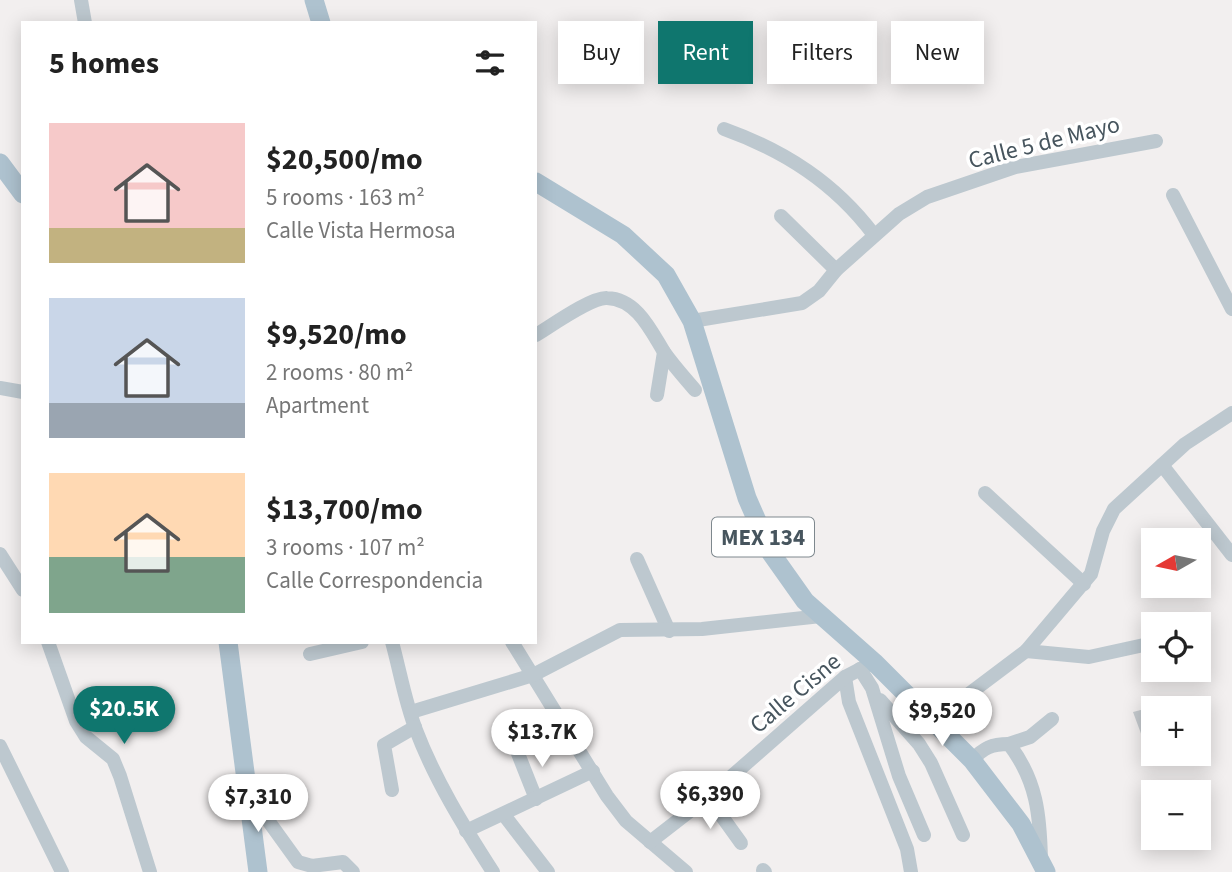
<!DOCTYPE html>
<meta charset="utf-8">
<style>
:root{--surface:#fff;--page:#f6f6f6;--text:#222;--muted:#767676;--accent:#0f766e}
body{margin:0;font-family:"Source Sans 3",sans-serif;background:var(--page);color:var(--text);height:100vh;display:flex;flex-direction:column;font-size:26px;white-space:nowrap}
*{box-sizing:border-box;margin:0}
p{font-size:23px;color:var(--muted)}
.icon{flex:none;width:38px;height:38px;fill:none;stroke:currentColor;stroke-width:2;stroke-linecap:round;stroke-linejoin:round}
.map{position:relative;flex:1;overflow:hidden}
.drawer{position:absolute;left:21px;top:21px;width:516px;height:623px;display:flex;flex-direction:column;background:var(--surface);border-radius:0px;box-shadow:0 4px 18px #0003}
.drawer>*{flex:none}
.top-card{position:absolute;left:558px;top:21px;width:569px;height:63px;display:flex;gap:14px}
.needle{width:46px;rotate:261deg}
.fabs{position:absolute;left:1141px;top:528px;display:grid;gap:14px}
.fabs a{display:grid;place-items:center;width:70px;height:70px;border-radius:0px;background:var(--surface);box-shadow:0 4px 18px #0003;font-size:35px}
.price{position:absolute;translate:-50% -60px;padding:0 16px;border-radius:24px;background:#fff;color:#222;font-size:23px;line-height:46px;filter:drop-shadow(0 2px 4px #0008)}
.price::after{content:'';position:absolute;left:50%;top:42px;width:21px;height:16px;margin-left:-10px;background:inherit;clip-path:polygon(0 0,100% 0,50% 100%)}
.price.active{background:var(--accent);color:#fff}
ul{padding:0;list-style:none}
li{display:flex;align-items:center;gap:21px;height:175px;padding:0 28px}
li span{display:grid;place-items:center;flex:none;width:196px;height:140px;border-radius:0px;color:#555}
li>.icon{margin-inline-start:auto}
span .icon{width:84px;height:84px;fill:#fffc;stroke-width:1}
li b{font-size:30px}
h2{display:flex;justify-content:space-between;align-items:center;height:84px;padding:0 28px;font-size:30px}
.tag{padding:0 24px;border-radius:0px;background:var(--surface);box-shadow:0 4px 18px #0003;font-size:24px;line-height:63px}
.tag.active{background:var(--accent);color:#fff}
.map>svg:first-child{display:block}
.building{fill:#c6cbcf}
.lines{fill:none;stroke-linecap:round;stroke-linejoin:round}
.minor{stroke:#bdc8cf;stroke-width:14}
.major{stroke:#aec2cf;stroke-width:19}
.labels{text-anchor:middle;stroke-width:7;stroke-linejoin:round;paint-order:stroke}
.shield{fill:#fff;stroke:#7e888e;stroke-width:2}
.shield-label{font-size:23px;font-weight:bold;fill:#47555e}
.street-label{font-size:24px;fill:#47555e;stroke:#fff}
</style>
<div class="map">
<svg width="1232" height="872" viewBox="0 0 1232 872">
<rect width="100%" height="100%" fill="#f2efef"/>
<path class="building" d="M1152,707L1153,736L1143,739L1133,712Z"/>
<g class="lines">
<g class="minor">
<path d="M81,0L85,23"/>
<path d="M724,129C785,151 835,183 874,235"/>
<path d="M1173,195L1232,309"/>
<path d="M781,216L836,270"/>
<path d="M692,321L802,303L819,291L836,270L899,214L927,197L1015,167L1156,141"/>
<path d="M536,335C551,326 591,297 607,298C637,299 651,331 664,352C673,365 684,377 695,390"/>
<path d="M0,388L23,392"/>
<path d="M657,395L664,352"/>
<path d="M1162,465L1232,555"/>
<path d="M985,493L1084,584"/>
<path d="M0,554L23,590"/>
<path d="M637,559L669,631"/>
<path d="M48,642L76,721L86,737L113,759L120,776L150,872"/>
<path d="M392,642C400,671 405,702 416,730C435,780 464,827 493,872"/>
<path d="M512,642L607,796L626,821L686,872"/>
<path d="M1026,651L1089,657L1153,643"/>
<path d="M310,654L362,642"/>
<path d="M860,669L872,688L899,776L924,835"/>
<path d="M845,677L849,702L907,849L911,872"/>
<path d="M880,700L919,744L931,763L963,835"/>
<path d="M411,712L533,675L620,630L702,629L821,616"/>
<path d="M933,721L1026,651L1091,574L1103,531L1114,509L1185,444L1232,413"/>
<path d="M1009,744L1030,737L1052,719"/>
<path d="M0,746L62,872"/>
<path d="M517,751L536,799"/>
<path d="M972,760C984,748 991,744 1009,744C1037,781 1040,815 1041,860"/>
<path d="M392,790L384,745L415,727"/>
<path d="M249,794L298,862L312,866L343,862L353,872"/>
<path d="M708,797L741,843"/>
<path d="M504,815L548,872"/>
<path d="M466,831L593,771"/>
<path d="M650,842L708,797L845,677L874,662"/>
<path d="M763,870L765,872"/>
</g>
<g class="major">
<path d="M314,0L321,23"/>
<path d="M0,163L23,194"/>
<path d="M536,182L623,235L666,275L692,321L747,498L771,553L805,601L874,662L972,760L1021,824L1046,872"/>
<path d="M228,642L258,872"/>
</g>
</g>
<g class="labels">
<rect class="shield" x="712" y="517.5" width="102" height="39" rx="5"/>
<g class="shield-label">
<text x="763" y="545">MEX 134</text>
</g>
<g class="street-label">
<text transform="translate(1044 142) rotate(-14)" y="8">Calle 5 de Mayo</text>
<text transform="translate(795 693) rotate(-40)" y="8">Calle Cisne</text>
</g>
</g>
</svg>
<div class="fabs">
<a><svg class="needle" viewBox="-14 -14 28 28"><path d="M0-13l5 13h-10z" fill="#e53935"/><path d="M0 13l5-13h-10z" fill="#767676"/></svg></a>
<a><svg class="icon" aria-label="locate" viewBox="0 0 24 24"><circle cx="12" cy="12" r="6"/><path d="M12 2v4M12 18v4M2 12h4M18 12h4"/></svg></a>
<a>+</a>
<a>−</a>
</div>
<b class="price active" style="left:124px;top:746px">$20.5K</b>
<b class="price" style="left:942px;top:748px">$9,520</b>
<b class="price" style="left:542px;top:769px">$13.7K</b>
<b class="price" style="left:710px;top:831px">$6,390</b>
<b class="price" style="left:258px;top:834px">$7,310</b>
<div class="top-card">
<a class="tag">Buy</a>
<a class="tag active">Rent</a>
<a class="tag">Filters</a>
<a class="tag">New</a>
</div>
<section class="drawer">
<h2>5 homes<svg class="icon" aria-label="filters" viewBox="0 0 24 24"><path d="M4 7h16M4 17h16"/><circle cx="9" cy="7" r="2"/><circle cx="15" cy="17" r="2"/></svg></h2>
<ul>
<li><span style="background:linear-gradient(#f6c9c9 75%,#c2b280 0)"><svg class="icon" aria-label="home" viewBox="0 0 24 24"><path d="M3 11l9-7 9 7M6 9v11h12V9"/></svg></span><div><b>$20,500/mo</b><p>5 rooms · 163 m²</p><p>Calle Vista Hermosa</p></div></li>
<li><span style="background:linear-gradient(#c9d6e8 75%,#9aa5b1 0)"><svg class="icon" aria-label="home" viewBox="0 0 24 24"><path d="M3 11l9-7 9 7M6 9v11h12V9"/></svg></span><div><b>$9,520/mo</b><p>2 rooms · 80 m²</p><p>Apartment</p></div></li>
<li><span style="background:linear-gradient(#ffd9b3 60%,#7fa58c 0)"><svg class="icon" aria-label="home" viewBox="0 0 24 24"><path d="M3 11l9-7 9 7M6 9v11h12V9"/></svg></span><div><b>$13,700/mo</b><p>3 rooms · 107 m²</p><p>Calle Correspondencia</p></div></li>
</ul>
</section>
</div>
